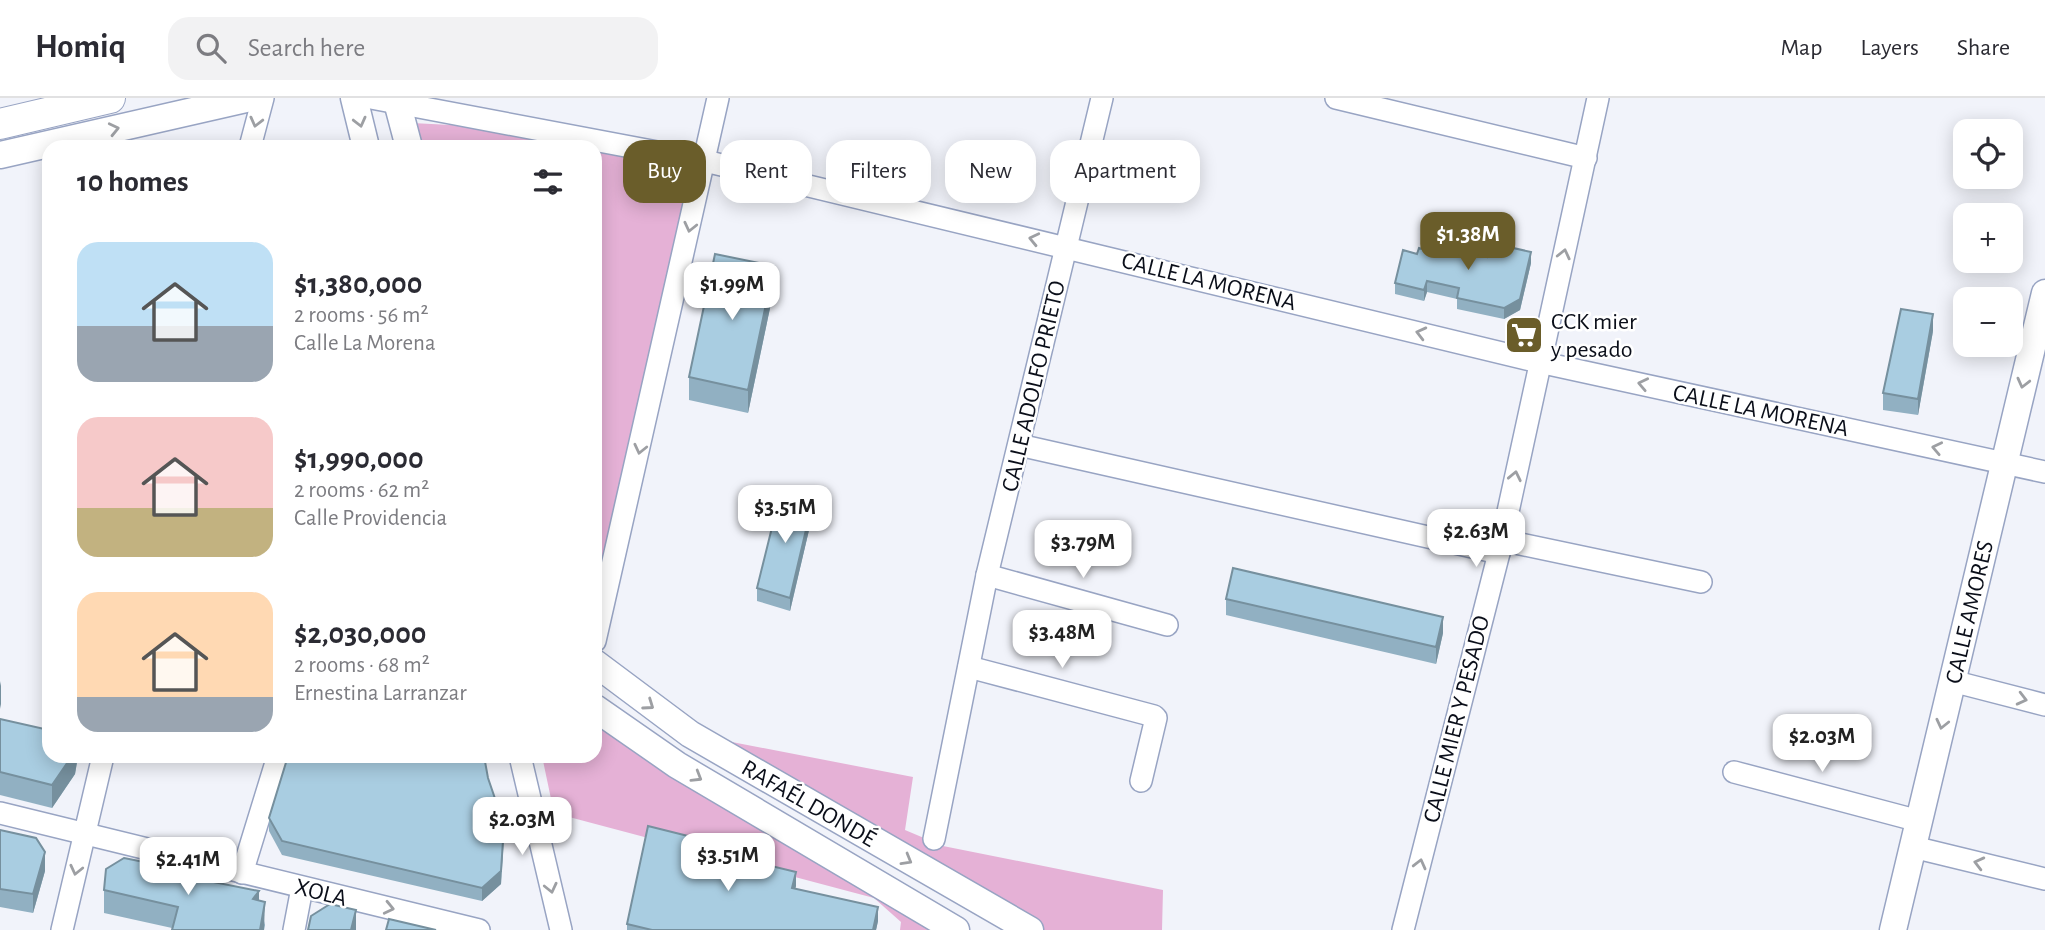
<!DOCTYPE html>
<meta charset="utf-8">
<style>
:root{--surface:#fff;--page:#f2f2f3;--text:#2b2b33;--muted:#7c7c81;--line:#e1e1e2;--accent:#6a5d2a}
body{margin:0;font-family:"Alegreya Sans",sans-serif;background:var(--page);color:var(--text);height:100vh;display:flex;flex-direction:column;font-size:26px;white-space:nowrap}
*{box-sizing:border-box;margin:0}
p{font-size:23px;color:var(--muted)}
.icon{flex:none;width:38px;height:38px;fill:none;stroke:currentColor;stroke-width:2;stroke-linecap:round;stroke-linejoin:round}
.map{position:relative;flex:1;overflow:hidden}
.panel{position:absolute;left:42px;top:42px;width:560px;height:623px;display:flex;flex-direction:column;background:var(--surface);border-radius:21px;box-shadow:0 4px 18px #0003}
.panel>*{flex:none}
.hud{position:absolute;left:623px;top:42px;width:665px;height:63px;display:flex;gap:14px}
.tools{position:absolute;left:1953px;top:21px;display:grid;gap:14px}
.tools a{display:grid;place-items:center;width:70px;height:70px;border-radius:14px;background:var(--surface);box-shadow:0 4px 18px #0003;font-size:35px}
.price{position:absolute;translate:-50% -60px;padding:0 16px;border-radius:14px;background:#fff;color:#222;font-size:23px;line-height:46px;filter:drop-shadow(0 2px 4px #0008)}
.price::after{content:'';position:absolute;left:50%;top:42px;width:21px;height:16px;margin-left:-10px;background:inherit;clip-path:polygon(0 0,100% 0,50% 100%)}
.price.active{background:var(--accent);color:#fff}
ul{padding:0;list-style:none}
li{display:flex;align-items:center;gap:21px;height:175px;padding:0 35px}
li span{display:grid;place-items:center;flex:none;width:196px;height:140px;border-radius:21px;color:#555}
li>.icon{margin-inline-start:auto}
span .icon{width:84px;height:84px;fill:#fffc;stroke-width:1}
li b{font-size:30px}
h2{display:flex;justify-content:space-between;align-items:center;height:84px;padding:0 35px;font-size:30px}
.chip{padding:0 24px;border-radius:21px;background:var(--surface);box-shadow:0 4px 18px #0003;font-size:24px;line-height:63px}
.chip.active{background:var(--accent);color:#fff}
header{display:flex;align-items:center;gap:42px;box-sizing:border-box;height:98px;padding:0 35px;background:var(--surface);border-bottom:2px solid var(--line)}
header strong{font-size:33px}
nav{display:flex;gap:38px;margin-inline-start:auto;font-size:24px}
.search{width:490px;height:63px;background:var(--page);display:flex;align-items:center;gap:18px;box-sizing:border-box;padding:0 24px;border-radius:21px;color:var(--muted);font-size:26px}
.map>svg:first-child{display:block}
.green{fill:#e5b1d6}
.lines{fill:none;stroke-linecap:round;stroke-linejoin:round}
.minor-casing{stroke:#98a4c3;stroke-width:24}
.major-casing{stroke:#98a4c3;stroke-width:29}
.highway-casing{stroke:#98a4c3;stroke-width:32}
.minor{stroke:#fff;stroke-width:21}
.major{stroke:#fff;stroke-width:26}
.highway{stroke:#fff;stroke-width:30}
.wall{fill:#91b0c2}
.shaded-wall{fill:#76909e}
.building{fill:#a9cde1;stroke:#76909e;stroke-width:2}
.oneway{stroke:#9d9fa3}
.labels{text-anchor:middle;stroke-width:5;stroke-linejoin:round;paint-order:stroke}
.street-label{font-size:24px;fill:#0a0e19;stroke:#fff}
.poi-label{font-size:24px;fill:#0a0e19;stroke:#fff;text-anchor:start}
</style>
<header>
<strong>Homiq</strong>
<div class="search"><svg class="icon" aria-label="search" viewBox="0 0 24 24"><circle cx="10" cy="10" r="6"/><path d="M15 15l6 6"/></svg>Search here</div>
<nav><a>Map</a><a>Layers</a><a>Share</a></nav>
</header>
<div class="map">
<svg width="2045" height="832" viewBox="0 0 2045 832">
<rect width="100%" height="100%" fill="#f1f3fa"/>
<g class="green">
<path d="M412,25L470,28L594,49H417Z"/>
<path d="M595,49L699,67L595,531Z"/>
<path d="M595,621L940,832H900L901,824L874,800L554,715L542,658H595Z"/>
<path d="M701,638L913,679L905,732L943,748L1163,792L1162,832H1044Z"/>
</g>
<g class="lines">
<defs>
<g id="minor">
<path d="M371,0L705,63L1539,264L2045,374"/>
<path d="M1336,0L1586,60"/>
<path d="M250,49L263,0"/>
<path d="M1019,347L1499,455"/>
<path d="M1501,442L1701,484"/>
<path d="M987,477L1167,527"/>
<path d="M595,543L718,0"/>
<path d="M969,569L1154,618L1156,620L1141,683"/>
<path d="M1952,583L2045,607"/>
<path d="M520,658L561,832"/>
<path d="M1734,674L1919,723"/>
<path d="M0,715L479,832"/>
<path d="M934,741L987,477L1102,0"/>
<path d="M1913,749L2045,781"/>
<path d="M242,775L278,658"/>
<path d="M62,832L103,658"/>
<path d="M294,832L302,790"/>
<path d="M1403,832L1499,455L1598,0"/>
</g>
<g id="major">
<path d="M354,0L366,49"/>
<path d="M396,0L409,49"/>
<path d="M0,57L250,0"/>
<path d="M595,565L690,636L1030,832"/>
<path d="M595,610L677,667L956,832"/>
<path d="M1893,832L2045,195"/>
</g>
<path id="highway" d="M0,26L110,0"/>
</defs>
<use href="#minor" class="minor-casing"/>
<use href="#major" class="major-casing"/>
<use href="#highway" class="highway-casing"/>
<use href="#minor" class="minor"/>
<use href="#major" class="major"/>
<use href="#highway" class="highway"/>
</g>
<g class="wall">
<path d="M1458,153L1487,159L1531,165L1520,212L1504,221L1457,211V201L1427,194L1424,203L1395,196V185L1417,156Z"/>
<path d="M774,191L748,315L689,302V279Z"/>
<path d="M1933,233L1918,317L1883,312V295Z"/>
<path d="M813,415L790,513L757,503V490Z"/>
<path d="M1226,501L1443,535L1436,566L1226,517Z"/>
<path d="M0,621L78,658L75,676L52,710L0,697Z"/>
<path d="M488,680L504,740L501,786L482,803L282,757L269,733V720Z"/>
<path d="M0,732L45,773L33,815L0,809Z"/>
<path d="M728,757L796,788L795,790L878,823L876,832H627V826Z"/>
<path d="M164,774L259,803L265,827L264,832H172V830L104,815V792Z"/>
</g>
<g class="shaded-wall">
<path d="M1531,154V165L1520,212L1504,221V210Z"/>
<path d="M774,168V191L748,315V292Z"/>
<path d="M1427,183V194L1424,203V192Z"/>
<path d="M1933,216V233L1918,317V301Z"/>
<path d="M813,402V415L790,513V500Z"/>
<path d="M1443,519V535L1436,566V549Z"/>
<path d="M1,583V606L0,611V588Z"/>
<path d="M72,658H78L75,676L52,710V687Z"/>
<path d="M504,727L501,786L482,803V790Z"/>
<path d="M45,754V773L33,815V796Z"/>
<path d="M796,774V788L792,804V790Z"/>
<path d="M259,793V816L253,801Z"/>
<path d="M265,804L264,832H260Z"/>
<path d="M878,809V823L876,832H873Z"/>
<path d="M356,812V832H351Z"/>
</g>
<g class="building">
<path d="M1437,135L1458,141L1455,152L1487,159L1491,145L1531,154L1520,201L1504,210L1457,200L1459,190L1427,183L1424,192L1395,185L1403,152L1417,156L1419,150L1433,154Z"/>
<path d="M715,156L774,168L748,292L689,279Z"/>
<path d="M1901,211L1933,216L1918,301L1883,295Z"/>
<path d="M781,393L813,402L790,500L757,490Z"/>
<path d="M1233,470L1443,519L1436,549L1226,501Z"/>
<path d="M0,621L49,632V658H72L52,687L0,674Z"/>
<path d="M288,658H484L488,680L504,727L501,773L482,790L282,743L269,720Z"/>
<path d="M648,728L728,748L726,757L796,774L792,790L878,809L873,832H652L627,826Z"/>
<path d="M0,732L36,740L45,754L33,796L0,791Z"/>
<path d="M124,760L164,768L163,774L259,793L253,801L265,804L260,832H172L178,809L104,792L106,771Z"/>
<path d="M330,806L356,812L351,832H308L311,818Z"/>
<path d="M389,821L436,832H386Z"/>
</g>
<defs><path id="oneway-chevron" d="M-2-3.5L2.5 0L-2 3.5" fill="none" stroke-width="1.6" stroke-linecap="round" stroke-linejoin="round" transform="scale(1.75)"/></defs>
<g class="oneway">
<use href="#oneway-chevron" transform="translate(256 24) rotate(104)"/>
<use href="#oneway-chevron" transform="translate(360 24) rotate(76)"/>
<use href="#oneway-chevron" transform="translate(114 31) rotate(-13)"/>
<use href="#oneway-chevron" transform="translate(690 129) rotate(103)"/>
<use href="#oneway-chevron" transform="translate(1034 141) rotate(-167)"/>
<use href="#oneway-chevron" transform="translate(1564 156) rotate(-77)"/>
<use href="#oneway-chevron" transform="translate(1421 235) rotate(-166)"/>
<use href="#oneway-chevron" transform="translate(2023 285) rotate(104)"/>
<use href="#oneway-chevron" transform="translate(1643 286) rotate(-168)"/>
<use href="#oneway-chevron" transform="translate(1937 350) rotate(-168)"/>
<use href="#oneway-chevron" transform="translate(640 351) rotate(103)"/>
<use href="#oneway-chevron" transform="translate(1515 378) rotate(-78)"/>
<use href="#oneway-chevron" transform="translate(2022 601) rotate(14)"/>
<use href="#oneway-chevron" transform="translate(649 607) rotate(35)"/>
<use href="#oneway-chevron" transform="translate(1942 626) rotate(103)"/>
<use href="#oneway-chevron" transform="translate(697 679) rotate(31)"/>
<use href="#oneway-chevron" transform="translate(907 762) rotate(30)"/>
<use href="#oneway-chevron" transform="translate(1979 765) rotate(-166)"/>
<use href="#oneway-chevron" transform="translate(1420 766) rotate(-76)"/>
<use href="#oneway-chevron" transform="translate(76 772) rotate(103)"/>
<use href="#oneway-chevron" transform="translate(551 790) rotate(77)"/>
<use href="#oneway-chevron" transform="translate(389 810) rotate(13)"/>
</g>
<defs>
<symbol id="supermarket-square" viewBox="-11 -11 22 22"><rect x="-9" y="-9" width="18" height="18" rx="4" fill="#6a5d2a" stroke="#fff"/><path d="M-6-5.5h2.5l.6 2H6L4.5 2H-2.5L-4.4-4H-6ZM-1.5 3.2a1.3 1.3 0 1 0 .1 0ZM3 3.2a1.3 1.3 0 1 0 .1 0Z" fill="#fff"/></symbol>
</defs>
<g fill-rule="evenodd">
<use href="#supermarket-square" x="1502" y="215" width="44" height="44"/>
</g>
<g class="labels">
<g class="street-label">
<text transform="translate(1209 183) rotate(14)" y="8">CALLE LA MORENA</text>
<text transform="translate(1033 288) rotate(-77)" y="8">CALLE ADOLFO PRIETO</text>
<text transform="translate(1761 312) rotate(12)" y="8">CALLE LA MORENA</text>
<text transform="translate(1969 514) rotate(-77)" y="8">CALLE AMORES</text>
<text transform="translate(1456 621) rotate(-76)" y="8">CALLE MIER Y PESADO</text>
<text transform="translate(809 705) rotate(30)" y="8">RAFAÉL DONDÉ</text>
<text transform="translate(321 794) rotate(14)" y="8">XOLA</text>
</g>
<g class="poi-label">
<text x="1551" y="231">CCK mier<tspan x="1551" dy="28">y pesado</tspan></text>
</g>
</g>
</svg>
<div class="tools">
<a><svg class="icon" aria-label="locate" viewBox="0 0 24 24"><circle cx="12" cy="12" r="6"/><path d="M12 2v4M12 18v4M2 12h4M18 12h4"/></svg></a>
<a>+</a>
<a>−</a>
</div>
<b class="price active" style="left:1468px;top:174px">$1.38M</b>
<b class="price" style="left:732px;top:224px">$1.99M</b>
<b class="price" style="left:785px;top:447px">$3.51M</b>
<b class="price" style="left:1476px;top:471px">$2.63M</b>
<b class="price" style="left:1083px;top:482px">$3.79M</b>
<b class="price" style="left:1062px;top:572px">$3.48M</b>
<b class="price" style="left:1822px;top:676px">$2.03M</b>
<b class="price" style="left:522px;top:759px">$2.03M</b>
<b class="price" style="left:728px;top:795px">$3.51M</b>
<b class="price" style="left:188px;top:799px">$2.41M</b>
<div class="hud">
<a class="chip active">Buy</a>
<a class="chip">Rent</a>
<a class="chip">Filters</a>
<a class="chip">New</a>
<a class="chip">Apartment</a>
</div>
<section class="panel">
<h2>10 homes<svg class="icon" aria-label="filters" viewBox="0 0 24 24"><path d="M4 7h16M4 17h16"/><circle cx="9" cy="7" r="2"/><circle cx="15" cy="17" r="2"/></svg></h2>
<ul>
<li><span style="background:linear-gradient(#bfe0f5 60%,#9aa5b1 0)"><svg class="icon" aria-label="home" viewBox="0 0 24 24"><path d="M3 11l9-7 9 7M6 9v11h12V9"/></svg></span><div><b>$1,380,000</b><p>2 rooms · 56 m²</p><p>Calle La Morena</p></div></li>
<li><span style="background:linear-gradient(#f6c9c9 65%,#c2b280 0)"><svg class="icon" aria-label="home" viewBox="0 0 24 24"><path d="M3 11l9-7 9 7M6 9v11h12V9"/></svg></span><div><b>$1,990,000</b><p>2 rooms · 62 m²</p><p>Calle Providencia</p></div></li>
<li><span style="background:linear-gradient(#ffd9b3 75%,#9aa5b1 0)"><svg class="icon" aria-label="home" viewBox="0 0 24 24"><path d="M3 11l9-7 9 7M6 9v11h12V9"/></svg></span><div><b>$2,030,000</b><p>2 rooms · 68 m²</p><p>Ernestina Larranzar</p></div></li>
</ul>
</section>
</div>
